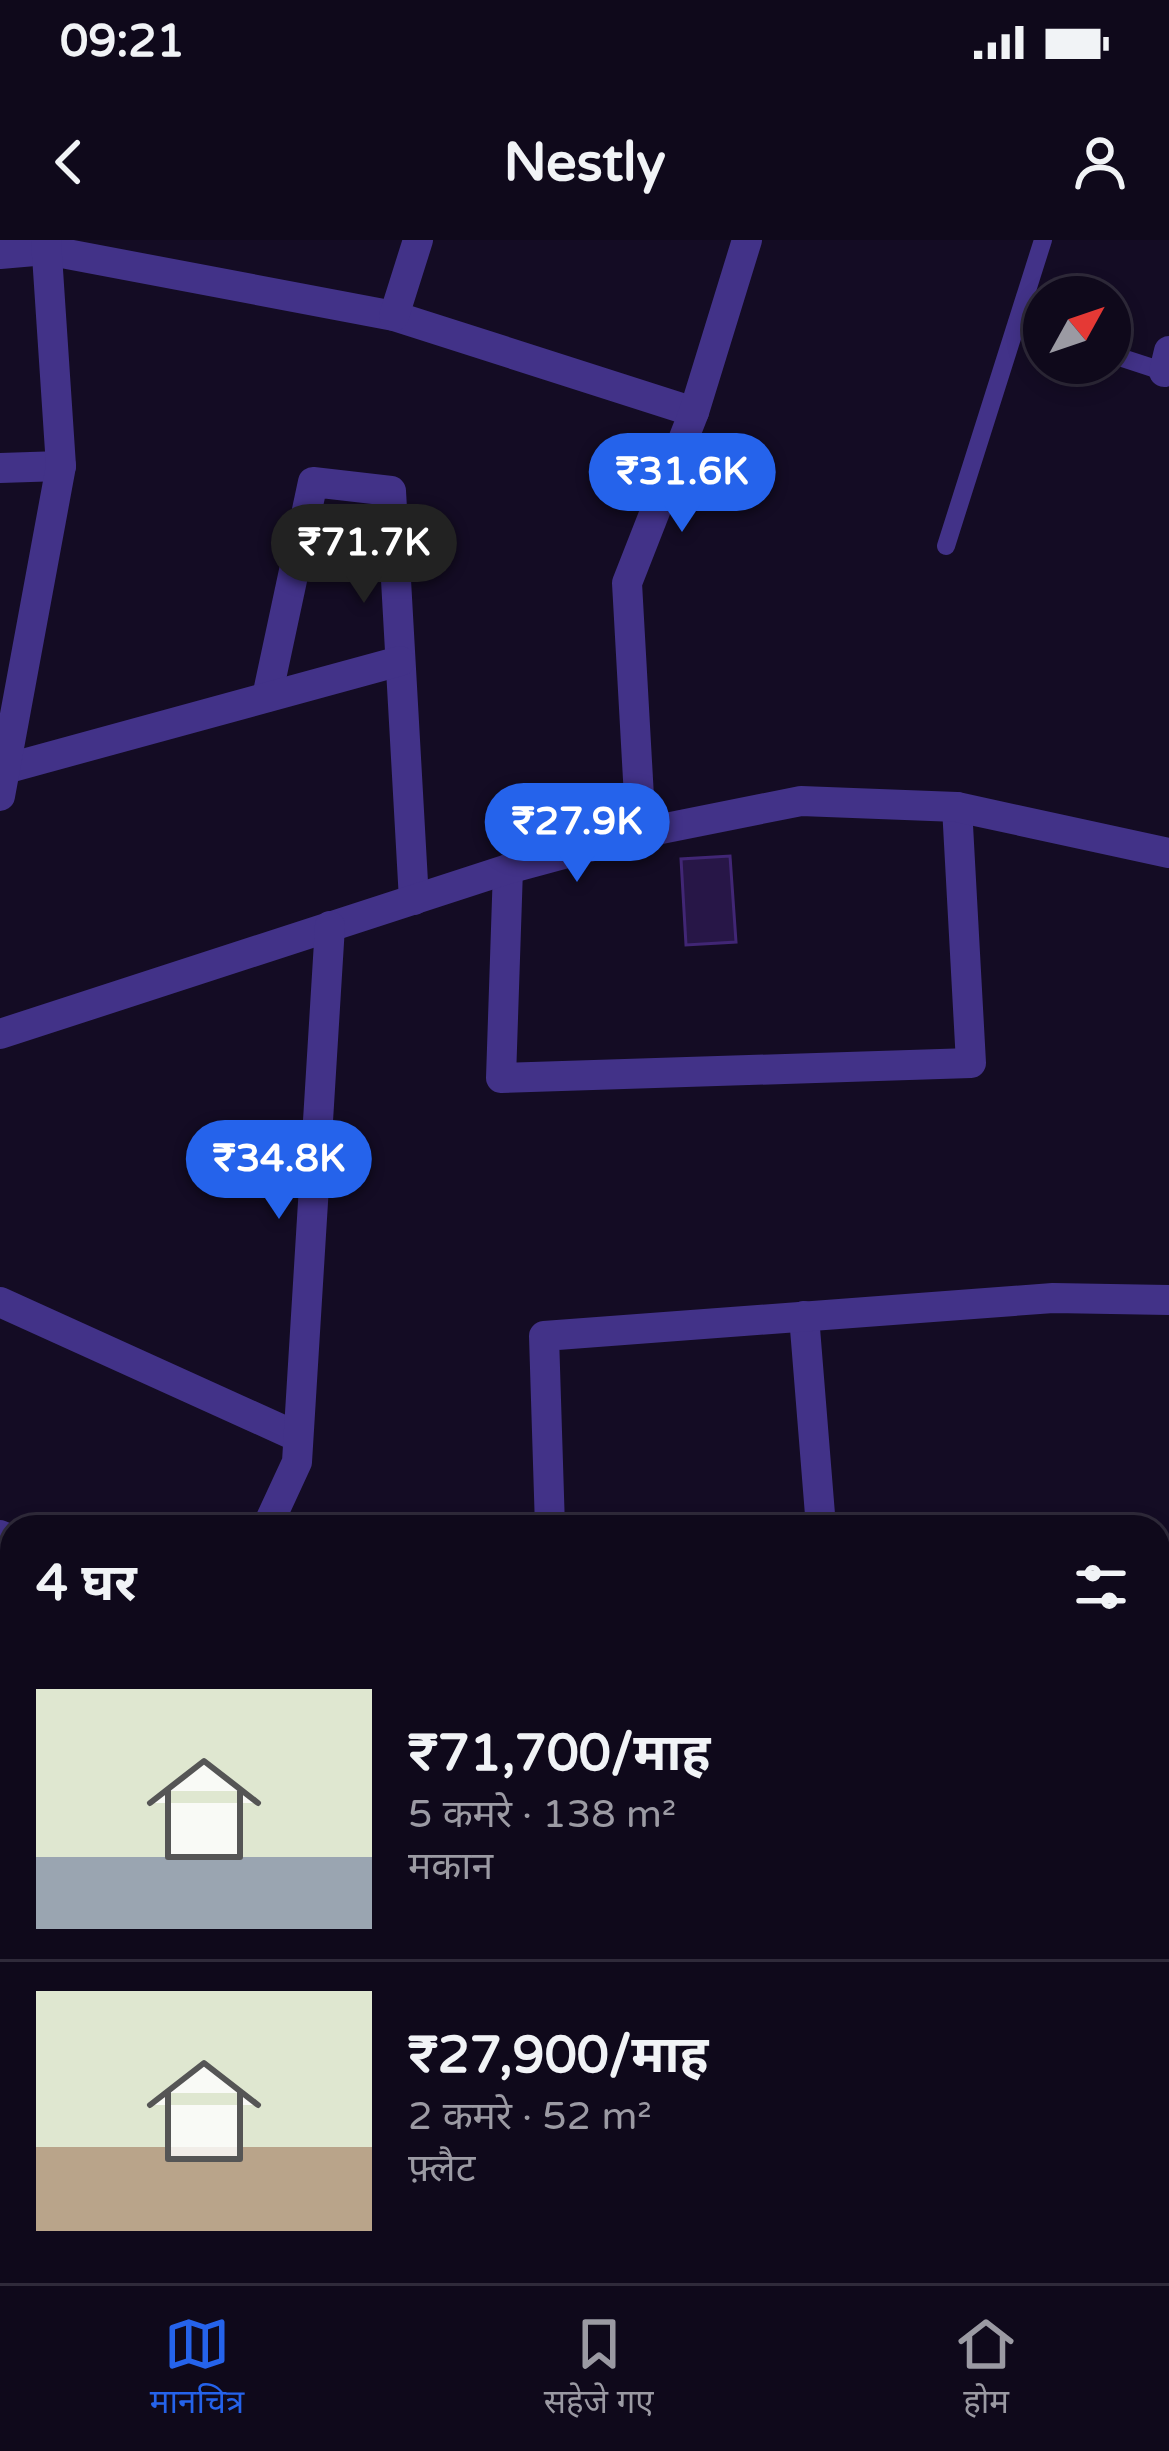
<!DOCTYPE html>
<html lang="hi">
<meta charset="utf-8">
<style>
:root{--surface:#0f091b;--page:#1d1728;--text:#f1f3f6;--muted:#9b9aa3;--line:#2f2a3a;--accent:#2563eb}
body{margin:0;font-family:"Varela Round","Noto Sans Devanagari",sans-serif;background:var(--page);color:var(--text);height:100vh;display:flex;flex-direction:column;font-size:45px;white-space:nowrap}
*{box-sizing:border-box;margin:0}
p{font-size:39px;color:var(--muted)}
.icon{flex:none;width:66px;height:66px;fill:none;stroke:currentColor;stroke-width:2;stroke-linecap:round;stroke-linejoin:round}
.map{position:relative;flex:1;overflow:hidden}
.sheet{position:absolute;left:0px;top:1275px;width:1170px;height:768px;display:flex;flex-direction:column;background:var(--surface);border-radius:36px 36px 0 0;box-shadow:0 6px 18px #0003,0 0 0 3px var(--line)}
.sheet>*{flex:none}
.needle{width:78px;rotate:50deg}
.tools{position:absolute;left:1023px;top:36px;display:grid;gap:24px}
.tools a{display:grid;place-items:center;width:108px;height:108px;border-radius:50%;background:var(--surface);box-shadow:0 6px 18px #0003,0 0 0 3px var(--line);font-size:60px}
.price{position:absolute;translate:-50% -102px;padding:0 27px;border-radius:42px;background:var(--accent);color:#fff;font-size:39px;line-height:78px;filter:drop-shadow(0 3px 6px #0008)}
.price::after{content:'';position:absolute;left:50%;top:72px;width:36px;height:27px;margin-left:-18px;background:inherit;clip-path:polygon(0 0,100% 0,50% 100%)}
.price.selected{background:#222;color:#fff}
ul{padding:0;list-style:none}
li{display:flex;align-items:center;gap:36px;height:300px;padding:0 36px}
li+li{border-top:3px solid var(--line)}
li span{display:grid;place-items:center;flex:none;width:336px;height:240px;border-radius:0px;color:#555}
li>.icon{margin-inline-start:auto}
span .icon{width:144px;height:144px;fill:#fffc;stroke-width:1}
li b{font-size:51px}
h2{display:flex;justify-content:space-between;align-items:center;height:144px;padding:0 36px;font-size:51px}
.status{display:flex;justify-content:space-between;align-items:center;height:84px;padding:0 60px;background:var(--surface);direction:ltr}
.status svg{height:33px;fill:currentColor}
header{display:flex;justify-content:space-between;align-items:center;height:156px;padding:0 36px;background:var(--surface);font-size:54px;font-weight:700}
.tabs{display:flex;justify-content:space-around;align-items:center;height:168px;border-top:3px solid var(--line);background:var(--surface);font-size:33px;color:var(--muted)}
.tabs a{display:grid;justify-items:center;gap:6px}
.tabs .selected{color:var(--accent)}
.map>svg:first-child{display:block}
.building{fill:#271647;stroke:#412675;stroke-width:3}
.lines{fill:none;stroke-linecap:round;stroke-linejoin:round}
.lane{stroke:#423288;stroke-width:18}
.street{stroke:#423288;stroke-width:30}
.secondary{stroke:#8166ff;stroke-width:30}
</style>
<div class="status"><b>09:21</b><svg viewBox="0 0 49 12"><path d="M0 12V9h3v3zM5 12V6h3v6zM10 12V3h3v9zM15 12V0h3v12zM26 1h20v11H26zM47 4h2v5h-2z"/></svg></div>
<header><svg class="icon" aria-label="back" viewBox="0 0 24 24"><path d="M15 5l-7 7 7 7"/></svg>Nestly<svg class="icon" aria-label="person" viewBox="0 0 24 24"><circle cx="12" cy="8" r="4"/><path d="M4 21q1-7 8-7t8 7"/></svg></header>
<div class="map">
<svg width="1169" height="2043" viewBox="0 0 1169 2043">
<rect width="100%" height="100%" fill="#140c24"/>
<g class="building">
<path d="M730,616L736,702L686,705L681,619Z"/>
<rect x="1158" y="1434" width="11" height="97"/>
</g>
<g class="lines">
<g class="lane">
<path d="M1017,83L1044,92"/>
<path d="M1110,114L1168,133"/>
<path d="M946,306L1043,0"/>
</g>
<g class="street">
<path d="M0,14L46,10L394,76L694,172"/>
<path d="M394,76L418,0"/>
<path d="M1164,132L1169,111"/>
<path d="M0,228L61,226"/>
<path d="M267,457L313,242L391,251L414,660"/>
<path d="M5,529L400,421"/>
<path d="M0,556L61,226L46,0"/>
<path d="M641,593L627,343L694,172L747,0"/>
<path d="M508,629L501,838L971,823L957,567"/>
<path d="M0,794L508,629L641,593L801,561L957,567L1169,613"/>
<path d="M0,1062L298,1197"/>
<path d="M804,1076L821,1287"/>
<path d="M267,1287L297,1222L330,686"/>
<path d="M550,1287L544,1096L1053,1058L1169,1060"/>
<path d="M0,1295L12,1300"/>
<path d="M1158,1397L1169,1399"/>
<path d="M0,1441L12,1449"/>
<path d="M1158,1994L1169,1996"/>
<path d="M399,2031L401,2043"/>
<path d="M650,2031L653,2043"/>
<path d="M873,2043L874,2031"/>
</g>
<g class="secondary">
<path d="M1158,1770L1169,1731"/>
<path d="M1158,1933L1169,1893"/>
<path d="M1082,2043L1085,2031"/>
<path d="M1126,2043L1130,2031"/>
</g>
</g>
</svg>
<div class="tools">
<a><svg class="needle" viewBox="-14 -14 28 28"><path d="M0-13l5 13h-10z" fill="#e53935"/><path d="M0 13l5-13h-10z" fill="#9b9aa3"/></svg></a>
</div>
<b class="price" style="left:682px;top:295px">₹31.6K</b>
<b class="price selected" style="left:364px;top:366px">₹71.7K</b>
<b class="price" style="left:577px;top:645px">₹27.9K</b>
<b class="price" style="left:279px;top:982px">₹34.8K</b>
<section class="sheet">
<h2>4 घर<svg class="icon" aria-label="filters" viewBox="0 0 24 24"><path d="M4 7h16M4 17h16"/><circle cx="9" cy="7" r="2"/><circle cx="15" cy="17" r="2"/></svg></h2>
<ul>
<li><span style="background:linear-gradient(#dfe7d0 70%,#9aa5b1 0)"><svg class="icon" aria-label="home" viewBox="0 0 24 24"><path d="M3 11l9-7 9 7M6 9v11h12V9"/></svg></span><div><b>₹71,700/माह</b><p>5 कमरे · 138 m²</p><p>मकान</p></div></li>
<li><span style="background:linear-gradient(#dfe7d0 65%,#b9a48a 0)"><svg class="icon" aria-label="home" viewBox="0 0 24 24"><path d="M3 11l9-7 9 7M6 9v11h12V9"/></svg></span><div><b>₹27,900/माह</b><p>2 कमरे · 52 m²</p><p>फ़्लैट</p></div></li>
</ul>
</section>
</div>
<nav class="tabs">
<a class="selected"><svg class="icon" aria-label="map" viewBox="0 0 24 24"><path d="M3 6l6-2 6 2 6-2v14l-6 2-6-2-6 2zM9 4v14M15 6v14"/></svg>मानचित्र</a>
<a><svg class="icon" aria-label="saved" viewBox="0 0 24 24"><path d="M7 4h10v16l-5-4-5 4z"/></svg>सहेजे गए</a>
<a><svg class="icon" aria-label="home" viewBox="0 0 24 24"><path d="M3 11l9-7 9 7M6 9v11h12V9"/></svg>होम</a>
</nav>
